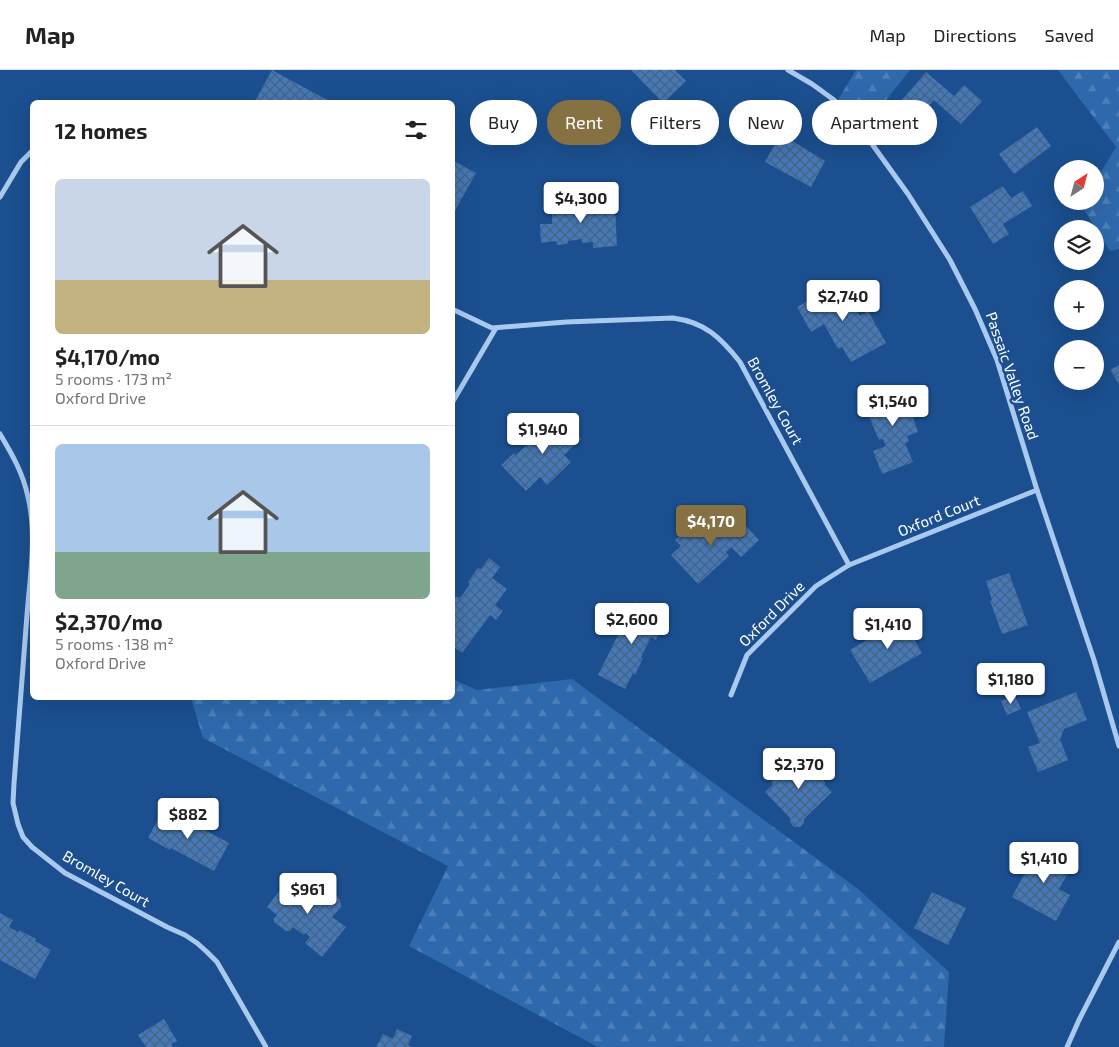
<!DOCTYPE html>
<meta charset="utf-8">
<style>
:root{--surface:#fff;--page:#f2f2f2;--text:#222;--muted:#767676;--line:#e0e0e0;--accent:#857141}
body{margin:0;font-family:"Exo 2",sans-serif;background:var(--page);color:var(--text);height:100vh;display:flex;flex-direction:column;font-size:19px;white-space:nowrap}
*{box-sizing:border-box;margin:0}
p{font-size:16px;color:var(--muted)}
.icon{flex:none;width:28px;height:28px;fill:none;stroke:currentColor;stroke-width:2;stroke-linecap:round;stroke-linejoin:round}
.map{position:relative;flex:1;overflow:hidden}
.panel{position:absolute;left:30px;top:30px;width:425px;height:600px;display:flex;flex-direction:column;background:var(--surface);border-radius:8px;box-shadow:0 5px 20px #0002}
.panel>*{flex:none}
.banner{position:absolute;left:470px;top:30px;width:475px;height:45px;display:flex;gap:10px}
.needle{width:32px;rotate:36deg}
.fabs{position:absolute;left:1054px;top:90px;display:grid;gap:10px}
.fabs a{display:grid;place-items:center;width:50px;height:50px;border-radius:50%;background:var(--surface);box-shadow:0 5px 20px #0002;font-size:25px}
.price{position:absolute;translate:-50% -42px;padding:0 11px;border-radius:5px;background:#fff;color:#222;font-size:16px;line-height:32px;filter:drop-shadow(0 1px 2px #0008)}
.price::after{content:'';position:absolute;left:50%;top:30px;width:15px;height:11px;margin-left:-8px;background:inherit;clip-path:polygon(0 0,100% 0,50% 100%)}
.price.active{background:var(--accent);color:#fff}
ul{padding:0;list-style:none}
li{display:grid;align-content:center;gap:10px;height:265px;padding:0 25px}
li+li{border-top:1px solid var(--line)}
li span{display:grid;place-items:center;height:155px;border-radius:8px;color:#555}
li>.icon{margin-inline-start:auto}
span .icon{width:90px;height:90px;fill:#fffc;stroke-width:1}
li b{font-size:21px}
h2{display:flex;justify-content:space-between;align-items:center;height:60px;padding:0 25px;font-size:21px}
.pill{padding:0 18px;border-radius:22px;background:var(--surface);box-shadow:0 5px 20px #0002;font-size:18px;line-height:45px}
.pill.active{background:var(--accent);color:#fff}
header{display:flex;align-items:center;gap:30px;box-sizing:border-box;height:70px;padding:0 25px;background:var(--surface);border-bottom:1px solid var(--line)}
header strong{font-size:24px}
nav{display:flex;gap:28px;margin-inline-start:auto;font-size:18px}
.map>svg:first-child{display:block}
.forest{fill:url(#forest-firs)}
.building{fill:url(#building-cross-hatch)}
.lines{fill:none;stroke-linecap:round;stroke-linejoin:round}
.street{stroke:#a9c9ee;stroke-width:5}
.labels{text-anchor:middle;stroke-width:5;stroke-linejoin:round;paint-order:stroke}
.street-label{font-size:15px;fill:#fff;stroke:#1b4f8f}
</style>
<header>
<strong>Map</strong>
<nav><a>Map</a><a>Directions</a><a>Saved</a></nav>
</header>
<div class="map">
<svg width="1119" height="977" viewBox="0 0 1119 977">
<defs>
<pattern id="forest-firs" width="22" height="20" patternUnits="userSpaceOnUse" patternTransform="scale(1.25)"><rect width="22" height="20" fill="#2e69ad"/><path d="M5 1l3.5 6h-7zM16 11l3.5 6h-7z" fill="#4d80b9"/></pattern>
<pattern id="building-cross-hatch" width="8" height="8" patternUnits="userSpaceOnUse" patternTransform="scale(1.25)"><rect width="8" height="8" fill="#4478b7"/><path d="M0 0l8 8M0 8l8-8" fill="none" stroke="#486282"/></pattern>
</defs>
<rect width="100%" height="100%" fill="#1b4f8f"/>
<g class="forest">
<path d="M856,0H910L864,58L836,33Z"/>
<path d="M1058,0H1119V179L1110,181L1081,135L1083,131H1095V112L1116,77Z"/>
<path d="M453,609L477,620L572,609L858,819L949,902L944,977H598L409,876L448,796L203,668L191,628H290L304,631L312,628H452Z"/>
</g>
<g class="building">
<path d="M272,0L331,32H259L255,31Z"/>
<path d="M631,0H675L686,11L663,33Z"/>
<path d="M926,2L954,26L964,15L982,31L961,54L934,30L919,47L901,31Z"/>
<path d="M1037,57L1051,76L1014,104L999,84Z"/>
<path d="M781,63L790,67L789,69L825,91L811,117L765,92Z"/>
<path d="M452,90L476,103L452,146Z"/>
<path d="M1003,116L1011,128L1023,121L1032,136L1003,154L1009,164L993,174L970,137Z"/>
<path d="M587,124V139L615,137L617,176L593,178V172L582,173V169L568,171V174L557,175L556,171L541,173L540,154H552V140L566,139V125Z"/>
<path d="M841,213L860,246L868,241L886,273L851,292L842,277L838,279L824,254L811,262L797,237Z"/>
<path d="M1119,295V314L1110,300Z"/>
<path d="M900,317L905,329L913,326L921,345L913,348L918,362L907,366L909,371L905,373L913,392L882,404L873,381L886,376L883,369L879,370L863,332Z"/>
<path d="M559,346L581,369L564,385L571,392L547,415L540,407L526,421L501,395L514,383L516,385L529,373L527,371L540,359L543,362Z"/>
<path d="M737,446L759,470L741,487L731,477L726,482L729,486L698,514L671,485L681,476L675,470L690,455L696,462L706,452L714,461L718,457L721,461Z"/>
<path d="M489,488L500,497L492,508L507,519L495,535L503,541L496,550L490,545L462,583L452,576V532L457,526L460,528L470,514L468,512L478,498L481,499Z"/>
<path d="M1009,503L1028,555L1002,564L990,531L992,530L986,511Z"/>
<path d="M636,532L667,548L656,570L651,567L641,587L643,588L635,605L633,603L625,619L598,605L626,549L627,550Z"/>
<path d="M909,545L922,567L915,571L922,583L870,613L850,580L877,564L878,567L890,560L888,557Z"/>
<path d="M1076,622L1087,650L1064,659L1060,669L1068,690L1038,702L1028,677L1040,673L1027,642Z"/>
<path d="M1015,626L1021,639L1007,645L1001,631Z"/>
<path d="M801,683L826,708L823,710L825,712V715L832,722L804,749V753L800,757H794L790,752V748L765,722L773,715L771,712L783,701L784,703L792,696L790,694Z"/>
<path d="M164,738L229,773L214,801L171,778L170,780L148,768Z"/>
<path d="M1039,776L1073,794L1059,819L1070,825L1056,851L1012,827Z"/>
<path d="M290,807L321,831L326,825L333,823L340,829L341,837L332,847L346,857L322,887L305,873L310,867L305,863L304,865L293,857L290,861H286L274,852V848L277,845L267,837Z"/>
<path d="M932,822L966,838L948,875L914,858Z"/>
<path d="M0,843L13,850L9,857L18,862L19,860L36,869L35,871L51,880L35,909L0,890Z"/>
<path d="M164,949L177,971L171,974L173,977H146L138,965Z"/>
<path d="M397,959L412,966L408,975L411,977H376L383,964L393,969Z"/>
</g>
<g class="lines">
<g class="street">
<path d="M788,0L812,14L834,30L854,49L908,124L950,190L975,239L997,290L1037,420L1094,590L1119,676"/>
<path d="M0,127L21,92L32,81"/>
<path d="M452,239L492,258L566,252L673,248C705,252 721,268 740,292L849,495"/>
<path d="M452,333L496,258"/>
<path d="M0,364C12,384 23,403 28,427C37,465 30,506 27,545C23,601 18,657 14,713L13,733L18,754L23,767L32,777L65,803L167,857L185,865L197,873L207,882L217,892L224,904L266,977"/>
<path d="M731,625L747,585L816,516L849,495L1037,420"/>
<path d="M1067,977L1079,950L1119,872"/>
</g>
</g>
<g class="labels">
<g class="street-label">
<text transform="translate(1012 306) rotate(71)" y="5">Passaic Valley Road</text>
<text transform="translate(775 331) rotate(61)" y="5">Bromley Court</text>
<text transform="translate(939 446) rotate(-22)" y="5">Oxford Court</text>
<text transform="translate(772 544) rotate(-45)" y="5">Oxford Drive</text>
<text transform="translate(106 809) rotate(30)" y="5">Bromley Court</text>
</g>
</g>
</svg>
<div class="fabs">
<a><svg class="needle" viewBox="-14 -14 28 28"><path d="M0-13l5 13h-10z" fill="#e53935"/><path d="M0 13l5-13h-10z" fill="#767676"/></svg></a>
<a><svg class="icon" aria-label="layers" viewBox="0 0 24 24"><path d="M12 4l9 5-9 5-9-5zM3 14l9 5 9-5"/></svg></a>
<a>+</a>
<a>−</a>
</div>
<b class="price" style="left:581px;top:154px">$4,300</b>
<b class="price" style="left:843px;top:252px">$2,740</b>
<b class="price" style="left:893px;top:357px">$1,540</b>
<b class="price" style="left:543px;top:385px">$1,940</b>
<b class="price active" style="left:711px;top:477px">$4,170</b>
<b class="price" style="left:632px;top:575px">$2,600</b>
<b class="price" style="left:888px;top:580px">$1,410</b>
<b class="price" style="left:1011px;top:635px">$1,180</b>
<b class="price" style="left:799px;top:720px">$2,370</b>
<b class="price" style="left:188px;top:770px">$882</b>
<b class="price" style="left:1044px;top:814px">$1,410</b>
<b class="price" style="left:308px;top:845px">$961</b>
<div class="banner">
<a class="pill">Buy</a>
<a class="pill active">Rent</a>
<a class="pill">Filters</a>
<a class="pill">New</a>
<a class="pill">Apartment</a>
</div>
<section class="panel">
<h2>12 homes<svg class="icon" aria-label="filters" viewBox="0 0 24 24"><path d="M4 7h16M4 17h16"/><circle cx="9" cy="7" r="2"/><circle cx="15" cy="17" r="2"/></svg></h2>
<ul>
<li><span style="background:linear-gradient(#c9d6e8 65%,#c2b280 0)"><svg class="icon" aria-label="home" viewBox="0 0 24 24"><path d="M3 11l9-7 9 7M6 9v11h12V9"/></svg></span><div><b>$4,170/mo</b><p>5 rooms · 173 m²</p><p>Oxford Drive</p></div></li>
<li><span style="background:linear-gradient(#a9c7e8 70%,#7fa58c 0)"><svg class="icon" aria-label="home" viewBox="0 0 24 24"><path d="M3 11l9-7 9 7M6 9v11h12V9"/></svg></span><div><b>$2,370/mo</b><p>5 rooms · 138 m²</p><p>Oxford Drive</p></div></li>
</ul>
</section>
</div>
